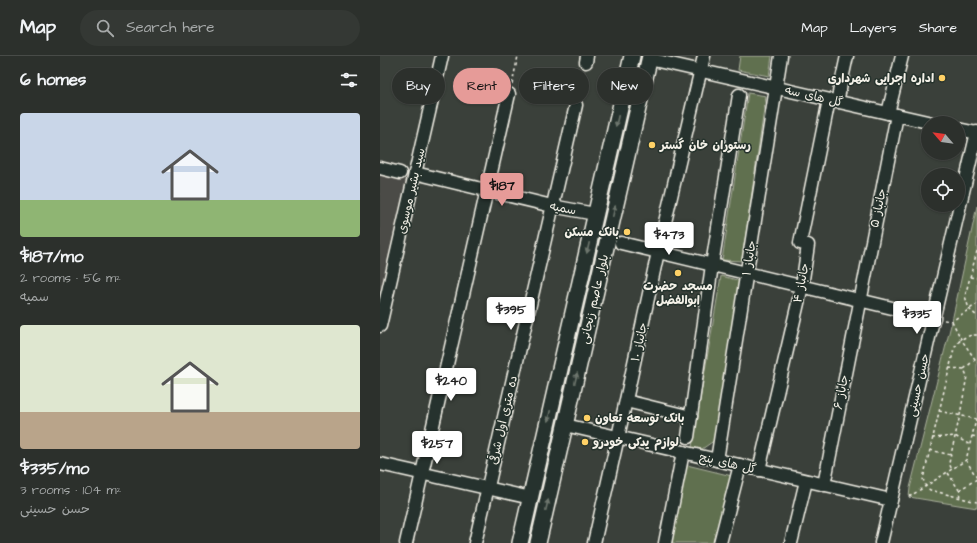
<!DOCTYPE html>
<meta charset="utf-8">
<style>
:root{--surface:#2c302c;--page:#343834;--text:#f1f3f6;--muted:#a6a9a9;--line:#484b48;--accent:#e69b98}
body{margin:0;font-family:"Architects Daughter","Playpen Sans Arabic",sans-serif;background:var(--page);color:var(--text);height:100vh;display:flex;flex-direction:column;font-size:15px;white-space:nowrap}
*{box-sizing:border-box;margin:0}
p{font-size:13px;color:var(--muted)}
.icon{flex:none;width:22px;height:22px;fill:none;stroke:currentColor;stroke-width:2;stroke-linecap:round;stroke-linejoin:round}
.map{position:relative;flex:1;overflow:hidden}
.drawer{display:flex;flex-direction:column;background:var(--surface);width:380px}
.drawer>*{flex:none}
.hud{position:absolute;left:12px;top:12px;width:380px;height:36px;display:flex;gap:8px}
.needle{width:26px;rotate:298deg}
.controls{position:absolute;left:541px;top:60px;display:grid;gap:8px}
.controls a{display:grid;place-items:center;width:44px;height:44px;border-radius:50%;background:var(--surface);box-shadow:0 1px 3px #0004,0 0 0 1px var(--line);font-size:20px}
.price{position:absolute;translate:-50% -34px;padding:0 9px;border-radius:4px;background:#fff;color:#222;font-size:13px;line-height:26px;filter:drop-shadow(0 1px 2px #0008)}
.price::after{content:'';position:absolute;left:50%;top:24px;width:12px;height:9px;margin-left:-6px;background:inherit;clip-path:polygon(0 0,100% 0,50% 100%)}
.price.on{background:var(--accent);color:#111}
ul{padding:0;list-style:none}
li{display:grid;align-content:center;gap:8px;height:212px;padding:0 20px}
li span{display:grid;place-items:center;height:124px;border-radius:4px;color:#555}
li>.icon{margin-inline-start:auto}
span .icon{width:72px;height:72px;fill:#fffc;stroke-width:1}
li b{font-size:17px}
h2{display:flex;justify-content:space-between;align-items:center;height:48px;padding:0 20px;font-size:17px}
.pill{padding:0 14px;border-radius:18px;background:var(--surface);box-shadow:0 1px 3px #0004,0 0 0 1px var(--line);font-size:14px;line-height:36px}
.pill.on{background:var(--accent);color:#111}
header{display:flex;align-items:center;gap:24px;box-sizing:border-box;height:56px;padding:0 20px;background:var(--surface);border-bottom:1px solid var(--line)}
header strong{font-size:19px}
nav{display:flex;gap:22px;margin-inline-start:auto;font-size:14px}
.search{width:280px;height:36px;background:var(--page);display:flex;align-items:center;gap:10px;box-sizing:border-box;padding:0 14px;border-radius:22px;color:var(--muted);font-size:15px}
main{display:flex;flex:1;min-height:0}
.map>svg:first-child{display:block}
.built{fill:#4b4c46}
.green{fill:#616f50;stroke:#aab09c}
.lines{fill:none;stroke-linecap:round;stroke-linejoin:round}
.minor-casing{stroke:#f4f1e8;stroke-width:15}
.major-casing{stroke:#f4f1e8;stroke-width:18}
.path{stroke:#f4f1e8;stroke-width:1.5;stroke-dasharray:3 3;stroke-linecap:butt}
.minor{stroke:#26332d;stroke-width:12}
.major{stroke:#26332d;stroke-width:15}
.oneway{fill:#6e766e}
.poi-dot{fill:#ffd166;stroke:#26332d;stroke-width:1.5}
.labels{text-anchor:middle;stroke-width:3;stroke-linejoin:round;paint-order:stroke}
.poi-label{font-size:12px;font-weight:bold;fill:#f4f1e8;stroke:#26332d;text-anchor:start}
.street-label{font-size:12px;fill:#f4f1e8;stroke:#26332d}
</style>
<header>
<strong>Map</strong>
<div class="search"><svg class="icon" aria-label="search" viewBox="0 0 24 24"><circle cx="10" cy="10" r="6"/><path d="M15 15l6 6"/></svg>Search here</div>
<nav><a>Map</a><a>Layers</a><a>Share</a></nav>
</header>
<main>
<section class="drawer">
<h2>6 homes<svg class="icon" aria-label="filters" viewBox="0 0 24 24"><path d="M4 7h16M4 17h16"/><circle cx="9" cy="7" r="2"/><circle cx="15" cy="17" r="2"/></svg></h2>
<ul>
<li><span style="background:linear-gradient(#c9d6e8 70%,#8fb573 0)"><svg class="icon" aria-label="home" viewBox="0 0 24 24"><path d="M3 11l9-7 9 7M6 9v11h12V9"/></svg></span><div><b>$187/mo</b><p>2 rooms · 56 m²</p><p>سمیه</p></div></li>
<li><span style="background:linear-gradient(#dfe7d0 70%,#b9a48a 0)"><svg class="icon" aria-label="home" viewBox="0 0 24 24"><path d="M3 11l9-7 9 7M6 9v11h12V9"/></svg></span><div><b>$335/mo</b><p>3 rooms · 104 m²</p><p>حسن حسینی</p></div></li>
</ul>
</section>
<div class="map">
<svg width="597" height="487" viewBox="0 0 597 487">
<rect width="100%" height="100%" fill="#3a403a"/>
<filter id="ink" filterUnits="userSpaceOnUse"><feTurbulence type="fractalNoise" baseFrequency=".025" numOctaves="2"/><feDisplacementMap in="SourceGraphic" scale="8" xChannelSelector="R" yChannelSelector="G"/><feConvolveMatrix kernelMatrix="1 2 1 2 8 2 1 2 1" color-interpolation-filters="sRGB"/></filter>
<g filter="url(#ink)">
<path class="built" d="M0,115L28,120L0,238Z"/>
<g class="green">
<path d="M360,0H392L389,20L358,14Z"/>
<path d="M368,37L386,40L362,205L342,204Z"/>
<path d="M597,150V452L529,441L530,432L572,265Z"/>
<path d="M341,220L361,225L335,384L322,393L312,391Z"/>
<path d="M307,409L352,420L336,487H289Z"/>
</g>
<g class="lines">
<defs>
<g id="minor">
<path d="M269,3L552,67"/>
<path d="M206,6L207,0"/>
<path d="M457,46L467,0"/>
<path d="M508,57L522,0"/>
<path d="M578,73L597,77"/>
<path d="M0,112L20,117"/>
<path d="M35,117L172,150L215,158"/>
<path d="M241,187L554,262"/>
<path d="M0,270L62,0"/>
<path d="M246,345L311,361"/>
<path d="M185,369L511,444"/>
<path d="M308,381L332,209L359,39"/>
<path d="M337,404L401,0"/>
<path d="M0,408L151,442"/>
<path d="M379,414L422,230L428,189L420,187L449,44"/>
<path d="M444,429L517,59"/>
<path d="M26,487L129,38"/>
<path d="M95,487L196,49"/>
<path d="M214,487L238,381L278,196L324,0"/>
<path d="M285,487L303,396"/>
<path d="M340,487L360,409"/>
<path d="M411,487L426,425"/>
<path d="M501,487L597,76"/>
</g>
<g id="major">
<path d="M140,487L252,0"/>
<path d="M158,487L270,0"/>
</g>
</defs>
<use href="#minor" class="minor-casing"/>
<use href="#major" class="major-casing"/>
<g class="path">
<path d="M132,28L138,0"/>
<path d="M198,39L204,15"/>
<path d="M597,195L585,240L589,253L597,260"/>
<path d="M590,221L597,222"/>
<path d="M564,264L572,265L597,248"/>
<path d="M572,265L581,283L597,306"/>
<path d="M597,279C586,279 579,283 574,293L543,423L546,431L550,434L597,446"/>
<path d="M569,312L584,313L587,320L580,359L569,407L572,414"/>
<path d="M584,313L597,302"/>
<path d="M559,355L596,363"/>
<path d="M592,380L597,381"/>
<path d="M552,382L575,380L590,389"/>
<path d="M550,394L571,399"/>
<path d="M586,404L597,422"/>
<path d="M568,417L579,434L580,442"/>
<path d="M579,434L597,423"/>
<path d="M529,441L586,404L597,360"/>
</g>
<use href="#minor" class="minor"/>
<use href="#major" class="major"/>
</g>
<defs><path id="oneway-solid" d="M-6-.8H1V-3.2L6.5 0L1 3.2V.8H-6Z"/></defs>
<g class="oneway">
<use href="#oneway-solid" transform="translate(237 65) rotate(103)"/>
<use href="#oneway-solid" transform="translate(234 155) rotate(-77)"/>
<use href="#oneway-solid" transform="translate(208 192) rotate(103)"/>
<use href="#oneway-solid" transform="translate(196 322) rotate(-77)"/>
<use href="#oneway-solid" transform="translate(169 360) rotate(103)"/>
<use href="#oneway-solid" transform="translate(167 449) rotate(-77)"/>
</g>
</g>
<g class="poi-dot">
<circle cx="562" cy="22" r="4"/>
<circle cx="272" cy="89" r="4"/>
<circle cx="247" cy="176" r="4"/>
<circle cx="298" cy="217" r="4"/>
<circle cx="207" cy="362" r="4"/>
<circle cx="205" cy="386" r="4"/>
</g>
<g class="labels">
<g class="poi-label">
<text x="554" y="26" text-anchor="end">اداره اجرایی شهرداری</text>
<text x="280" y="93">رستوران خان گستر</text>
<text x="239" y="180" text-anchor="end">بانک مسکن</text>
<text x="298" y="234" text-anchor="middle">مسجد حضرت<tspan x="298" dy="14">ابوالفضل</tspan></text>
<text x="215" y="366">بانک توسعه تعاون</text>
<text x="213" y="390">لوازم یدکی خودرو</text>
</g>
<g class="street-label">
<text transform="translate(434 40) rotate(13)" y="4">گل های سه</text>
<text transform="translate(31 135) rotate(-77)" y="4">سید بشیر موسوی</text>
<text transform="translate(183 152) rotate(11)" y="4">سمیه</text>
<text transform="translate(498 152) rotate(-78)" y="4">جانباز ۵</text>
<text transform="translate(369 202) rotate(-81)" y="4">جانباز ۱</text>
<text transform="translate(421 227) rotate(-79)" y="4">جانباز ۴</text>
<text transform="translate(214 243) rotate(-77)" y="4">بلوار عاصم زنجانی</text>
<text transform="translate(259 286) rotate(-78)" y="4">جانباز ۱۰</text>
<text transform="translate(538 329) rotate(-77)" y="4">حسن حسینی</text>
<text transform="translate(461 336) rotate(-79)" y="4">جاباز ۶</text>
<text transform="translate(123 364) rotate(-77)" y="4">ده متری اول شرقی</text>
<text transform="translate(348 407) rotate(13)" y="4">گل های پنج</text>
</g>
</g>
</svg>
<div class="controls">
<a><svg class="needle" viewBox="-14 -14 28 28"><path d="M0-13l5 13h-10z" fill="#e53935"/><path d="M0 13l5-13h-10z" fill="#a6a9a9"/></svg></a>
<a><svg class="icon" aria-label="locate" viewBox="0 0 24 24"><circle cx="12" cy="12" r="6"/><path d="M12 2v4M12 18v4M2 12h4M18 12h4"/></svg></a>
</div>
<b class="price on" style="left:122px;top:151px">$187</b>
<b class="price" style="left:289px;top:200px">$473</b>
<b class="price" style="left:131px;top:275px">$395</b>
<b class="price" style="left:537px;top:279px">$335</b>
<b class="price" style="left:71px;top:346px">$240</b>
<b class="price" style="left:57px;top:409px">$257</b>
<div class="hud">
<a class="pill">Buy</a>
<a class="pill on">Rent</a>
<a class="pill">Filters</a>
<a class="pill">New</a>
</div>
</div>
</main>
